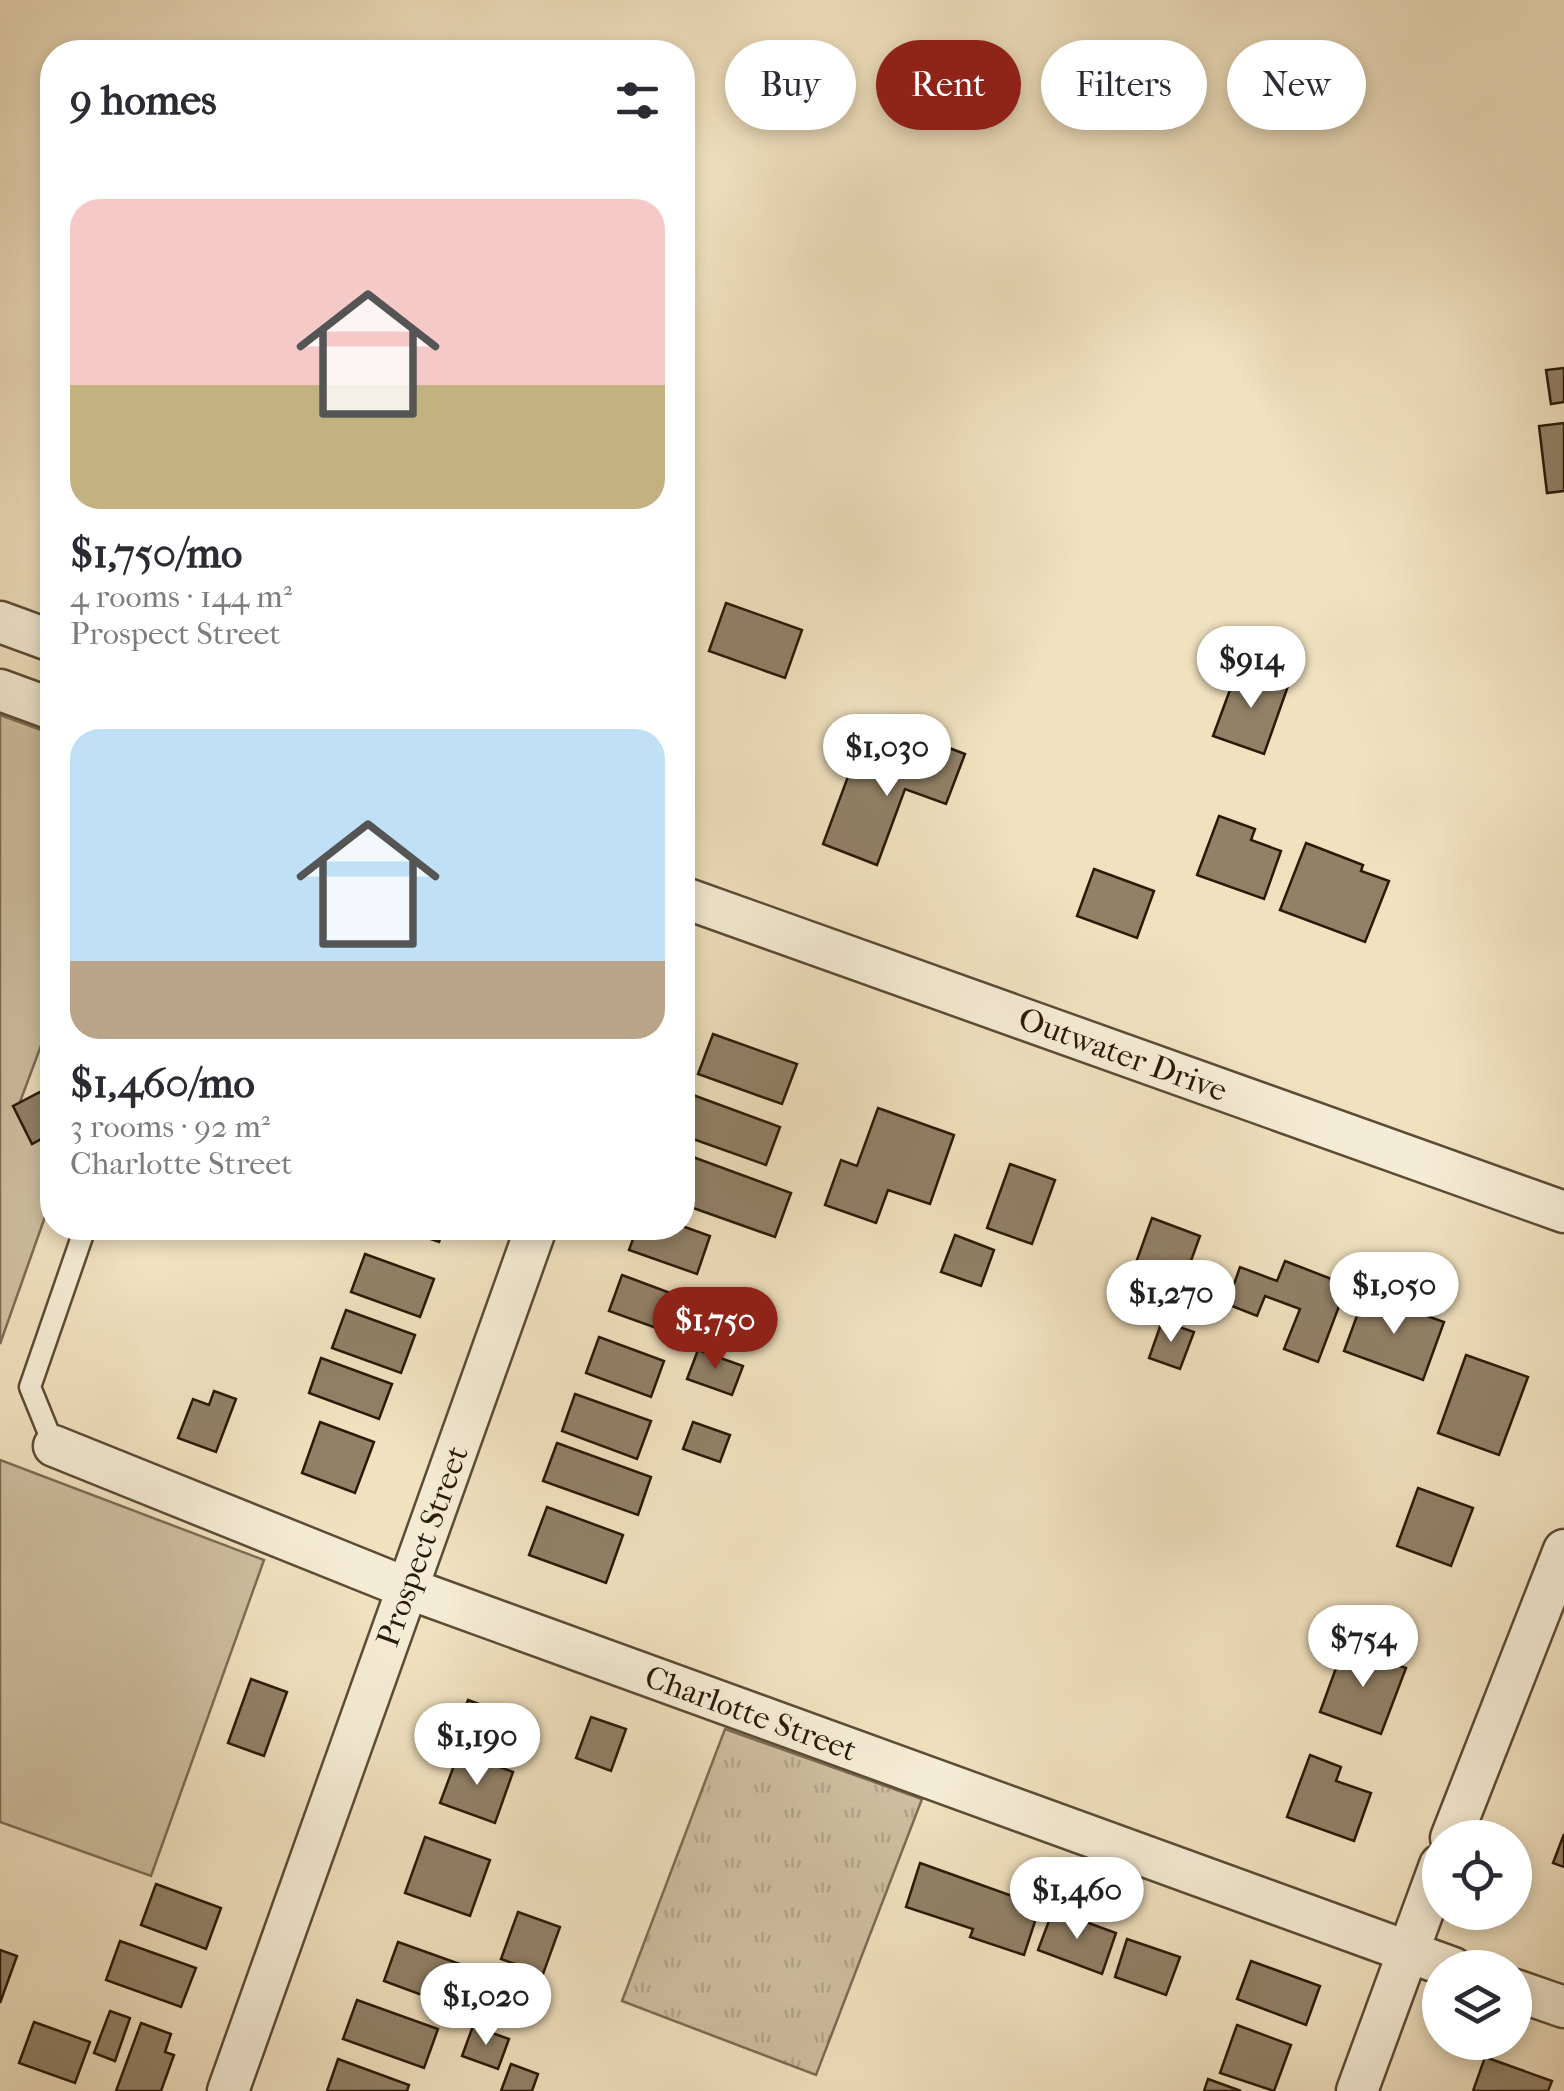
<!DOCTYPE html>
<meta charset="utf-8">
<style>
:root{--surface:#fff;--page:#f7f7f7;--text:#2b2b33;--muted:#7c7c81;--accent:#8f2418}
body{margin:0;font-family:"IM FELL French Canon",serif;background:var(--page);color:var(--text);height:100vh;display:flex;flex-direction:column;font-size:38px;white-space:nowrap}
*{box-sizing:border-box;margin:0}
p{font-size:32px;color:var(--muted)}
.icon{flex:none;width:55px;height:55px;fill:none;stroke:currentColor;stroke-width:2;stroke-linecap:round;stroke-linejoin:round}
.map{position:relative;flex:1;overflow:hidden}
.panel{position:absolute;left:40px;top:40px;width:655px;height:1200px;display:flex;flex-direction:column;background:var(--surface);border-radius:40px;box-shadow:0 5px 15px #0003}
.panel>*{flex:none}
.guide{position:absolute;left:725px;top:40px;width:688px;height:90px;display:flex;gap:20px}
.controls{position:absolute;left:1422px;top:1820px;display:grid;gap:20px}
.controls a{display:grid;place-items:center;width:110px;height:110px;border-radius:50%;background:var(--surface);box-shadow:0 5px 15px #0003;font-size:50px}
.price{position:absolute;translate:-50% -85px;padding:0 22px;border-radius:35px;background:#fff;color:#222;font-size:32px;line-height:65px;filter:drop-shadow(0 2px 5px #0008)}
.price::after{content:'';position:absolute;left:50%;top:60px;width:30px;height:22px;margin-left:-15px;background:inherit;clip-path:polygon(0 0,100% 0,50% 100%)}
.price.current{background:var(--accent);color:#fff}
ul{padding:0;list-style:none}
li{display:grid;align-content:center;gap:20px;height:530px;padding:0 30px}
li span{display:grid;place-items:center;height:310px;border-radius:30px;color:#555}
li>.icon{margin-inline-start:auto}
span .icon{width:180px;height:180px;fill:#fffc;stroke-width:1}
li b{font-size:42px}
h2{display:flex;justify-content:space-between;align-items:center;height:120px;padding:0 30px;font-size:42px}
.chip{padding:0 35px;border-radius:45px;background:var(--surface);box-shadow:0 5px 15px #0003;font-size:35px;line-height:90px}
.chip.current{background:var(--accent);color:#fff}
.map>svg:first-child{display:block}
.grass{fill:url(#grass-tufts);stroke:#7c6c54;stroke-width:2.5}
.park{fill:#cebfa0;stroke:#7c6c54;stroke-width:2.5}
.building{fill:#918167;stroke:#2a1907;stroke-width:2.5}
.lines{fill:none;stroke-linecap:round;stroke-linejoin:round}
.service-casing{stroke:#5c4b35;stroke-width:25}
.minor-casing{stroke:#5c4b35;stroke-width:45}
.service{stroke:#f5ecd5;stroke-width:20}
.minor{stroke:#f5ecd5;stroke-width:40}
.labels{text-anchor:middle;stroke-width:8;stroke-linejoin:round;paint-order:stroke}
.street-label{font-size:32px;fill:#2a1907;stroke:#f5ecd5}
</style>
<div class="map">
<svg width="1564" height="2091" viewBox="0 0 1564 2091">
<defs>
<pattern id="grass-tufts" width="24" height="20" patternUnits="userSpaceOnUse" patternTransform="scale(2.5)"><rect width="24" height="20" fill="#cebfa0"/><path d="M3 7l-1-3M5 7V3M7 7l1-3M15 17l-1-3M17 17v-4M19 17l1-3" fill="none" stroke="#b1a488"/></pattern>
</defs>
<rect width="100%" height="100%" fill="#f0e1bf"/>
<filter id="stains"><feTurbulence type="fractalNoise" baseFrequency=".002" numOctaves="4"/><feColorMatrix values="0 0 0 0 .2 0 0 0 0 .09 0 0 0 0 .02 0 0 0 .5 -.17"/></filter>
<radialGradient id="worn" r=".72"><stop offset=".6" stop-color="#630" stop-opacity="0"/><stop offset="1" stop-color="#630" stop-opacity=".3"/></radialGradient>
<path class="grass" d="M725,1729L922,1799L816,2075L622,2001Z"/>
<g class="park">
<path d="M0,715L52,734V1016L17,1110L52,1139V1197L0,1344Z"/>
<path d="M0,1460L264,1560L151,1876L0,1822Z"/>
</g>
<g class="building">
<path d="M1564,368V402L1551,404L1546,370Z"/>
<path d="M1564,423V491L1547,493L1539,426Z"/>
<path d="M726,603L802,630L785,678L709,651Z"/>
<path d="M1238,668L1288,686L1264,754L1213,736Z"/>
<path d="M926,739L965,754L946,804L905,789L877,865L823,844L856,755L913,776Z"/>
<path d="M1219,816L1255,829L1251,840L1281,851L1264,899L1197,875Z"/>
<path d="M1306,843L1363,865L1361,871L1389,881L1365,942L1280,910Z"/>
<path d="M1094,869L1154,891L1137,938L1077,916Z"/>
<path d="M713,1034L797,1064L782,1104L698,1074Z"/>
<path d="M40,1092L52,1116V1133L32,1144L13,1106Z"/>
<path d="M693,1095L780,1127L766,1165L682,1135V1123Z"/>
<path d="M878,1108L954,1135L930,1204L888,1190L876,1223L825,1205L841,1160L857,1166Z"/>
<path d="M682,1153L791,1193L775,1237L682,1204Z"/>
<path d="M1010,1164L1055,1180L1032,1244L987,1228Z"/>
<path d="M1152,1218L1200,1236L1176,1302L1128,1285Z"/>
<path d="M682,1226L710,1236L697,1274L629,1250L637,1228Z"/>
<path d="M399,1228H444L439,1242Z"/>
<path d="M955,1235L994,1250L981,1286L941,1272Z"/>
<path d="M365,1254L434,1279L420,1317L351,1292Z"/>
<path d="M1285,1261L1347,1285L1318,1362L1284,1349L1300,1309L1265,1296L1257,1316L1227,1304L1240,1267L1277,1281Z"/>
<path d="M622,1275L689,1300L682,1318L704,1326L698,1343L609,1311Z"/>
<path d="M1365,1294L1444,1322L1423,1380L1344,1351Z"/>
<path d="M346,1310L415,1335L401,1373L332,1348Z"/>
<path d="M1162,1321L1194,1332L1180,1369L1149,1358Z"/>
<path d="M599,1337L664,1361L651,1397L586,1373Z"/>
<path d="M698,1350L743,1366L732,1395L687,1379Z"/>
<path d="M1466,1355L1528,1377L1499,1455L1438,1433Z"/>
<path d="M321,1358L392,1384L379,1419L309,1393Z"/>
<path d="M214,1391L236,1399L216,1452L178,1438L193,1399L209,1405Z"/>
<path d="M575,1394L651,1421L637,1459L562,1431Z"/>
<path d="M320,1422L374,1442L355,1493L302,1473Z"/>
<path d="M693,1422L730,1435L720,1462L683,1449Z"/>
<path d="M557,1443L651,1477L638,1515L543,1481Z"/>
<path d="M1418,1488L1473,1508L1451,1566L1397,1546Z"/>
<path d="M547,1507L623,1535L606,1583L529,1555Z"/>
<path d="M1344,1646L1406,1668L1381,1734L1320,1712Z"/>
<path d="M251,1679L287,1692L264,1756L228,1743Z"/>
<path d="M468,1700L536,1725L523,1762L454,1737Z"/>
<path d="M591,1717L626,1729L611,1771L576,1758Z"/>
<path d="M459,1752L513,1772L495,1823L440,1803Z"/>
<path d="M1310,1755L1341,1767L1336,1781L1371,1793L1354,1841L1287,1817Z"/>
<path d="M1564,1834V1867L1553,1863Z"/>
<path d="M425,1837L490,1860L470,1916L405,1893Z"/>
<path d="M920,1863L1040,1906L1024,1955L970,1937L973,1929L906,1907Z"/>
<path d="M156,1884L221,1908L206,1949L141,1925Z"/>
<path d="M1053,1910L1116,1933L1102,1974L1038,1950Z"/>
<path d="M518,1912L560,1927L543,1974L501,1959Z"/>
<path d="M1127,1939L1180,1957L1166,1995L1115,1977Z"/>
<path d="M120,1941L196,1968L181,2007L106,1980Z"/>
<path d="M398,1942L471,1968L457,2008L384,1981Z"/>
<path d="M0,1950L17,1956L0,2003Z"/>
<path d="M1251,1961L1320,1986L1306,2025L1237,1999Z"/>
<path d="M357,2000L438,2029L424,2068L343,2039Z"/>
<path d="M110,2011L130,2018L115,2061L94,2053Z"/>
<path d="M34,2022L90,2042L75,2083L19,2063Z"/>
<path d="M141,2023L171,2034L165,2052L174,2055L161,2091H116Z"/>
<path d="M1237,2025L1291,2045L1274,2091L1220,2073Z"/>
<path d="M473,2026L509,2039L498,2069L462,2056Z"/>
<path d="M1485,2057L1552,2081L1548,2091H1473Z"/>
<path d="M338,2059L409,2085L407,2091H327Z"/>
<path d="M511,2064L538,2074L532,2091H501Z"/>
<path d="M1208,2079L1241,2091H1204Z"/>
</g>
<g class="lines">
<defs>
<path id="service" d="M54,1446L30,1387L85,1228"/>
<g id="minor">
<path d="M0,622L52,641"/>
<path d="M0,690L52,709"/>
<path d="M682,897L1564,1212"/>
<path d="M54,1446L407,1588L1453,1968"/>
<path d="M1451,1838L1564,1550"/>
<path d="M1515,1990L1564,2007"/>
<path d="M228,2091L536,1228"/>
<path d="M1357,2091L1440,1865"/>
</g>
</defs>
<use href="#service" class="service-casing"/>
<use href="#minor" class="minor-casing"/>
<use href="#service" class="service"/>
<use href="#minor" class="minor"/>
</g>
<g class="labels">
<g class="street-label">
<text transform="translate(1123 1054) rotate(20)" y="11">Outwater Drive</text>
<text transform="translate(422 1546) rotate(-70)" y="11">Prospect Street</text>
<text transform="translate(751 1713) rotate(20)" y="11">Charlotte Street</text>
</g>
</g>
<rect width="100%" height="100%" filter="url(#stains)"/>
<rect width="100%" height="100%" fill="url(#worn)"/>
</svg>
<div class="controls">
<a><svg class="icon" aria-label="locate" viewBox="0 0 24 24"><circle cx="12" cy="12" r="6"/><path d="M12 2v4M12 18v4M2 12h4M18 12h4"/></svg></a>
<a><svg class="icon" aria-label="layers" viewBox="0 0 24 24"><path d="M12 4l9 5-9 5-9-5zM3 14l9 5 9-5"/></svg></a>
</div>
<b class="price" style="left:1251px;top:711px">$914</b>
<b class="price" style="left:887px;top:799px">$1,030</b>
<b class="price" style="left:1394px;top:1337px">$1,050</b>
<b class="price" style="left:1171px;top:1345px">$1,270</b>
<b class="price current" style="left:715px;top:1372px">$1,750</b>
<b class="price" style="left:1363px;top:1690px">$754</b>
<b class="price" style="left:477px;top:1788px">$1,190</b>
<b class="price" style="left:1077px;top:1942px">$1,460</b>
<b class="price" style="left:486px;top:2048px">$1,020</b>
<div class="guide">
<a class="chip">Buy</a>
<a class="chip current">Rent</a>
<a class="chip">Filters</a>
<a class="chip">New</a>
</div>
<section class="panel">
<h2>9 homes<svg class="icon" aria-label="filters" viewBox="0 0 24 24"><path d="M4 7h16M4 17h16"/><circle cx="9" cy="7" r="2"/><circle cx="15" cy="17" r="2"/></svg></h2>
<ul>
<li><span style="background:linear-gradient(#f6c9c9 60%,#c2b280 0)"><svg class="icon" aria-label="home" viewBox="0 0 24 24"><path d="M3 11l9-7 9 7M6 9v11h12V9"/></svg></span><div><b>$1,750/mo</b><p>4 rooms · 144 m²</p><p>Prospect Street</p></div></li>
<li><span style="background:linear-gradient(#bfe0f5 75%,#b9a48a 0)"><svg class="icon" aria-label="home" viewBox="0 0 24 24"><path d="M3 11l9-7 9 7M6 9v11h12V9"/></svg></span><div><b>$1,460/mo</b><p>3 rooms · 92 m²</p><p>Charlotte Street</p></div></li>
</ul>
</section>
</div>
